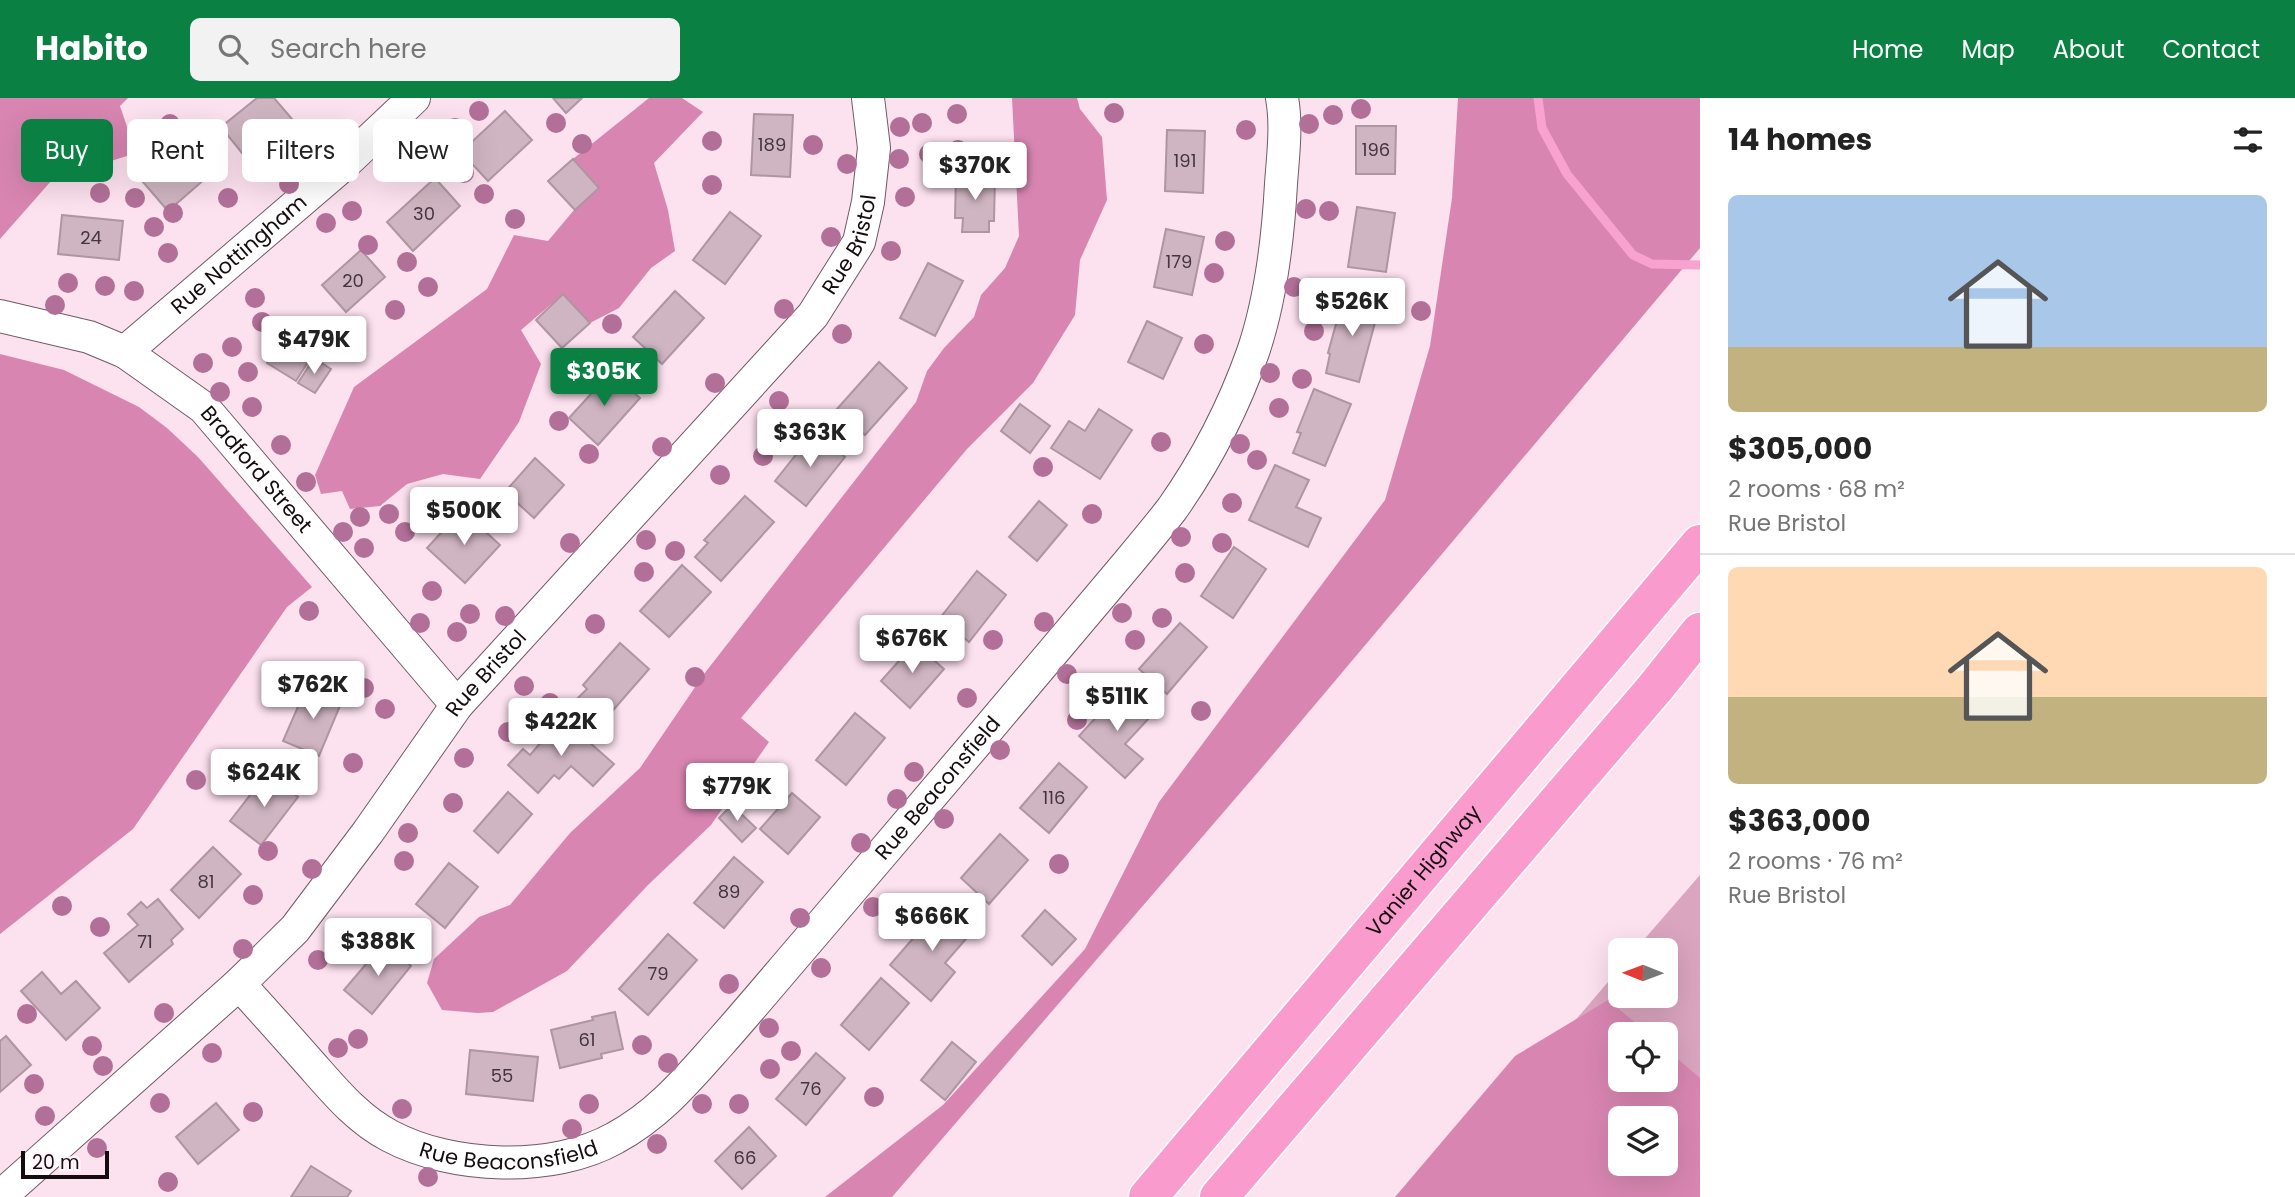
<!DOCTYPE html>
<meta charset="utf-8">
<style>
:root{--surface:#fff;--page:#f2f2f2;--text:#222;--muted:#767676;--line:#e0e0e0;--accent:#0b8043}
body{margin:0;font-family:Poppins,sans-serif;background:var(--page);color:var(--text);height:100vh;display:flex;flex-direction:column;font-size:26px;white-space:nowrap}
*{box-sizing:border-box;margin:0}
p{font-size:23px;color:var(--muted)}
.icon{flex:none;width:38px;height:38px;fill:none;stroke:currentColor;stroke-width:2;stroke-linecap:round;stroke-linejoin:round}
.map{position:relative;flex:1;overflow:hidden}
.drawer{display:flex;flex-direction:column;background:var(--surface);width:595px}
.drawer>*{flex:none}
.guide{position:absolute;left:21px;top:21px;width:665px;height:63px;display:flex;gap:14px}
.needle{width:46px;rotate:271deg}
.fabs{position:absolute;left:1608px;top:840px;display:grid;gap:14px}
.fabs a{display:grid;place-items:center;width:70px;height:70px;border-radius:10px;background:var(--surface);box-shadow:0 7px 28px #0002;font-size:35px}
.scale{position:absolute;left:21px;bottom:18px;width:88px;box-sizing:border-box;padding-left:7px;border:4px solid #150c10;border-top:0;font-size:19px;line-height:24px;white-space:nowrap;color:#150c10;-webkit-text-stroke:5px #fff4f9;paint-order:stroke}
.price{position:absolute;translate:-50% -60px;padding:0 16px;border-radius:7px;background:#fff;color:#222;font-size:23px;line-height:46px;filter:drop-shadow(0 2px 4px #0008)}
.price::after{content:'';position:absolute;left:50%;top:42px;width:21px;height:16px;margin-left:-10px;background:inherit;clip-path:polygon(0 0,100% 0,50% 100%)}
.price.selected{background:var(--accent);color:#fff}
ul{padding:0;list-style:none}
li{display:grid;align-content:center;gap:14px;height:371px;padding:0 28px}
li+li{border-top:2px solid var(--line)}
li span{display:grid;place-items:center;height:217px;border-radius:10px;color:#555}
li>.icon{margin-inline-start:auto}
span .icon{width:126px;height:126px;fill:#fffc;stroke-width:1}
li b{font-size:30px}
h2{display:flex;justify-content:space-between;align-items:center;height:84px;padding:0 28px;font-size:30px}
.tag{padding:0 24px;border-radius:10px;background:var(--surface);box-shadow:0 7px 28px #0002;font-size:24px;line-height:63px}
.tag.selected{background:var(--accent);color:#fff}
header{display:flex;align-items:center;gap:42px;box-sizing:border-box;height:98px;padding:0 35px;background:var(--accent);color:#fff}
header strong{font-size:33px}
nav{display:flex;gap:38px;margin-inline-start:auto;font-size:24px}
.search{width:490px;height:63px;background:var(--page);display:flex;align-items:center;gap:18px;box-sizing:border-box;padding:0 24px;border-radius:10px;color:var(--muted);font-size:26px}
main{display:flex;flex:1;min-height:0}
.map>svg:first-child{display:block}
.green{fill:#daa5bf;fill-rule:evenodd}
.forest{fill:#d886b1;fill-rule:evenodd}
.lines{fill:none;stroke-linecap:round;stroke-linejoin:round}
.stream{stroke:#f8a3cf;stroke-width:9}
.building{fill:#cfb5c1;stroke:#ae95a1;stroke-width:2}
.minor-casing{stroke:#705a65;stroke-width:34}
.highway-casing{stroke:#fff;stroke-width:41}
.minor{stroke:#fff;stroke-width:32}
.highway{stroke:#f99bcc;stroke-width:38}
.tree{fill:#b27098}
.labels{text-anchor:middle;stroke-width:6;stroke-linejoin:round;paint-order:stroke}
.number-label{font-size:18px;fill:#44363c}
.street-label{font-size:21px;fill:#150c10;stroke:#fff4f9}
</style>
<header>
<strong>Habito</strong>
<div class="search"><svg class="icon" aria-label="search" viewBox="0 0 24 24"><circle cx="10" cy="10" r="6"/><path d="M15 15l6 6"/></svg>Search here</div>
<nav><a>Home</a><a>Map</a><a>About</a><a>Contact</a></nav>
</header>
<main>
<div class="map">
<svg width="1700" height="1099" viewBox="0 0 1700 1099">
<rect width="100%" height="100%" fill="#fce1ee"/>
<path class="green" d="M1700,777V1099H1424L1620,870V898H1666V852H1635ZM1620,936H1666V982H1620ZM1620,1020H1666V1066H1620Z"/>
<g class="forest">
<path d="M0,0H128L120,8L136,55L52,82L0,141Z"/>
<path d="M649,0H682L703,14L654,65L668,112L675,153L651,170L619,210L590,225L563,196L521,232L541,266L519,324L480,381L443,376L407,386L380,408L350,411L342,393L321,396L315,377L354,289L487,191L514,137L548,143L574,112L599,91L573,61Z"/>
<path d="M1012,0H1077L1080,11L1102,39L1107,102L1080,162L1075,217L1033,285L967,351L741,620L769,644L711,727L648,787L567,873L493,914L478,915L442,912L427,885L434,861L479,819L510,807L570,735L640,670L704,576L916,304L927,273L944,250L974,219L981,197L1005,170L1019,138Z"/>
<path d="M1458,0H1700V150L1259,673L892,1099H825L943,1007L1085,851L1159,704L1385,402L1430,248L1452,100Z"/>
<path d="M0,256L64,272L139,309L167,330L198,359L312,489L287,509L133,731L0,836Z"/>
<path d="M1608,902L1649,936H1620V982H1666V951L1700,980V1099H1395L1515,958ZM1620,1020H1666V1066H1620Z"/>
</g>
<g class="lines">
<path class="stream" d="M1538,0L1542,30L1567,76L1633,157L1652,166L1700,167"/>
</g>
<g class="building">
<path d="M257,0H274L292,21L246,60L221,29Z"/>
<path d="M553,0H582L566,15Z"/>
<path d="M505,13L532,42L488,83L461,54Z"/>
<path d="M754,16L793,17L790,79L751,77Z"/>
<path d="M1356,28H1396L1395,76H1356Z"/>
<path d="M1167,32L1205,33L1203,95L1165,93Z"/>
<path d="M188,45L213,74L168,113L143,84Z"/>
<path d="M573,61L599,90L575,112L548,83Z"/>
<path d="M956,77L995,78L994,123H989V134H962L963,120H955Z"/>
<path d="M435,80L460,108L413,153L387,124Z"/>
<path d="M1357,109L1395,115L1386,174L1348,169Z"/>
<path d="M730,114L761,138L725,186L693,162Z"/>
<path d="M62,117L123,123L119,162L58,156Z"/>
<path d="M1166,131L1204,139L1192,197L1154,189Z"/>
<path d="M361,152L385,179L346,214L322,187Z"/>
<path d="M928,165L963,183L935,238L900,220Z"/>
<path d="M675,193L704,220L662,266L633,239Z"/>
<path d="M563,196L590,225L562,250L536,222Z"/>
<path d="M1344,197L1380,206L1359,284L1326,275L1330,256L1328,255Z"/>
<path d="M294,222L323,240L296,283L267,265Z"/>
<path d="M1147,223L1182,240L1163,281L1128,264Z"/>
<path d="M314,260L331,271L315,295L298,285Z"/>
<path d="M879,264L907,290L865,337L837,311Z"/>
<path d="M611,274L640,300L598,347L569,320Z"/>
<path d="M1314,291L1351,306L1325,368L1293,355L1301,335L1297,334Z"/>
<path d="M1020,306L1050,328L1030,355L1001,333Z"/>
<path d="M1099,311L1132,332L1100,381L1051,350L1069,323L1085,333Z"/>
<path d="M814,334L845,359L806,408L775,383Z"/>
<path d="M535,360L564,387L534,420L505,394Z"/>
<path d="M1275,367L1309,382L1296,409L1321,420L1308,449L1249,422Z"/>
<path d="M745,398L774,424L721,483L695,459L708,445L704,442Z"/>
<path d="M1039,403L1067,427L1037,463L1009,439Z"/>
<path d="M462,412L500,447L465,485L427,450Z"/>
<path d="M1234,449L1266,471L1233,520L1201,498Z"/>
<path d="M682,467L711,494L669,539L640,513Z"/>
<path d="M977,473L1006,497L969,544L940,520Z"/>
<path d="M1180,525L1207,549L1167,596L1139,571Z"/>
<path d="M620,545L649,571L601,626L575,603L587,591L583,587Z"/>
<path d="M915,545L944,571L910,610L881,583Z"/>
<path d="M307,588L342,603L319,658L283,643Z"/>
<path d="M1121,592L1150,619L1125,646L1143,661L1125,680L1079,638Z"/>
<path d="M855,615L885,640L846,687L816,662Z"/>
<path d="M562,620L614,666L593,688L571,668L559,681L554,677L538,695L508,667L523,651L530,657Z"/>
<path d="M1059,665L1087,689L1049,735L1020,710Z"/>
<path d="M267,675L298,699L261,747L230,723Z"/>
<path d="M508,694L532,716L498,755L474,733Z"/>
<path d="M792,695L820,719L788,756L760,731Z"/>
<path d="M732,707L756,730L742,744L719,720Z"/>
<path d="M1000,736L1028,762L989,806L961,780Z"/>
<path d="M213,749L241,776L199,820L171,792Z"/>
<path d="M734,759L763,784L724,830L694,805Z"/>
<path d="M449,765L478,789L445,830L416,806Z"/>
<path d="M158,801L183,831L171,842L173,846L129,884L104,855L138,827L128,816L141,804L147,810Z"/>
<path d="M941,808L972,834L945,865L955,874L931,903L890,867Z"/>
<path d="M1045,812L1076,841L1052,867L1022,838Z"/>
<path d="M668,836L697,862L648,917L619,891Z"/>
<path d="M384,845L411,868L372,916L344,892Z"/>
<path d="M42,874L61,896L76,883L100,910L66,942L21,893Z"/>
<path d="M881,880L909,905L869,952L841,927Z"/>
<path d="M615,914L623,951L601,956L602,960L560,970L551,932L593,922L592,919Z"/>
<path d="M6,938L31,967L0,994V943Z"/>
<path d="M952,944L976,964L945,1002L921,982Z"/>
<path d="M470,952L538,959L533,1003L466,996Z"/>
<path d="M816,955L845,980L806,1027L776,1001Z"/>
<path d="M216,1005L239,1032L198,1066L176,1039Z"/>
<path d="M749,1029L776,1058L742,1091L715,1063Z"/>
<path d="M311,1068L351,1093L347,1099H291Z"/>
</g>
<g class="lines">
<defs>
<g id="minor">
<path id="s1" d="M0,218L89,239L125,254L204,310L457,607"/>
<path id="s2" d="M125,254L343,67L414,0"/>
<path id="s3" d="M239,886C263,912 286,938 309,964C333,991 357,1021 390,1038C452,1071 553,1075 615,1040C658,1017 687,982 719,946C750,911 780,875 811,839C917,715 1023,590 1128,465C1143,447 1158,429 1172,411C1205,364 1234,308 1253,254C1271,201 1278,141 1281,86C1283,58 1287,27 1282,0"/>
<path id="s4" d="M0,1099L239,886L295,831L368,734L457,607L813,217L859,144L868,104L874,50L868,0"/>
</g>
<g id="highway">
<path id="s5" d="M1148,1099L1700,446"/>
<path d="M1219,1099L1655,590L1700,534"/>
</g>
</defs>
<use href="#minor" class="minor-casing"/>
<use href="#highway" class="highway-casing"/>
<use href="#minor" class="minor"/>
<use href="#highway" class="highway"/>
</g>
<g class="tree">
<circle cx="1361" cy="11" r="10"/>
<circle cx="479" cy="13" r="10"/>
<circle cx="1114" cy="15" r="10"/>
<circle cx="957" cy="16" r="10"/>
<circle cx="1333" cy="17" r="10"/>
<circle cx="556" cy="25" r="10"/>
<circle cx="922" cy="25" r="10"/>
<circle cx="170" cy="26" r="10"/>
<circle cx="1309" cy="26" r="10"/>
<circle cx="900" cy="29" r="10"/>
<circle cx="455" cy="30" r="10"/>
<circle cx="1246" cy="32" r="10"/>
<circle cx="712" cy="43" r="10"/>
<circle cx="582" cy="46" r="10"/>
<circle cx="813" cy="47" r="10"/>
<circle cx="441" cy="51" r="10"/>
<circle cx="958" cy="52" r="10"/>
<circle cx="929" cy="56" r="10"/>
<circle cx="899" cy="61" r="10"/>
<circle cx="847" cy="66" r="10"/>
<circle cx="464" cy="75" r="10"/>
<circle cx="289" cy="86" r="10"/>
<circle cx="712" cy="87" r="10"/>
<circle cx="100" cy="95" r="10"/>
<circle cx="484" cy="96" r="10"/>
<circle cx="905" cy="99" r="10"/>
<circle cx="135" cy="100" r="10"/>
<circle cx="228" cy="100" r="10"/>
<circle cx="1306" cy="111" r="10"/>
<circle cx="352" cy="113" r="10"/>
<circle cx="1329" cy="113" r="10"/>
<circle cx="173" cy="115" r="10"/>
<circle cx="515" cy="121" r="10"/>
<circle cx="326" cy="125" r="10"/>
<circle cx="154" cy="129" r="10"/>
<circle cx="831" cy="139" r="10"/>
<circle cx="1225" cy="143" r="10"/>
<circle cx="368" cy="147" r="10"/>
<circle cx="891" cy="153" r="10"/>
<circle cx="168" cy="155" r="10"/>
<circle cx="407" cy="164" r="10"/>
<circle cx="1214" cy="175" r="10"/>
<circle cx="68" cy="185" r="10"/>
<circle cx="105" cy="188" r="10"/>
<circle cx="428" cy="189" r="10"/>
<circle cx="1294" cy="189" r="10"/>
<circle cx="134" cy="193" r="10"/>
<circle cx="255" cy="200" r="10"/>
<circle cx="55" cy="207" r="10"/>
<circle cx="784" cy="211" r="10"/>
<circle cx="395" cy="212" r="10"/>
<circle cx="1421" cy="213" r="10"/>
<circle cx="262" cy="224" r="10"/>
<circle cx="612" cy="226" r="10"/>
<circle cx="1314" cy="233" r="10"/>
<circle cx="842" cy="236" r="10"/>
<circle cx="1204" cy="246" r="10"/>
<circle cx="232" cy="249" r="10"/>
<circle cx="203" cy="265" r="10"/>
<circle cx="248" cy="274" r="10"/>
<circle cx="1270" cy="275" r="10"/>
<circle cx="1302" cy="281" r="10"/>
<circle cx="715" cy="285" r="10"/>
<circle cx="220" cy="294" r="10"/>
<circle cx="779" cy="303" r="10"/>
<circle cx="252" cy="309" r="10"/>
<circle cx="1279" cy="310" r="10"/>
<circle cx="559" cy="323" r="10"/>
<circle cx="796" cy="327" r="10"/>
<circle cx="1161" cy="344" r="10"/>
<circle cx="1240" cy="346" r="10"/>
<circle cx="281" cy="347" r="10"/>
<circle cx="662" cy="349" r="10"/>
<circle cx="589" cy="356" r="10"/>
<circle cx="763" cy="358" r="10"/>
<circle cx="1257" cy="362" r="10"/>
<circle cx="1043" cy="369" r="10"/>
<circle cx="720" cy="377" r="10"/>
<circle cx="306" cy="384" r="10"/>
<circle cx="1232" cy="405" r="10"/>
<circle cx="389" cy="416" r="10"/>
<circle cx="425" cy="416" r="10"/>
<circle cx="1092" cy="416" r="10"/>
<circle cx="360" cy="419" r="10"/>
<circle cx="343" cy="434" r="10"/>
<circle cx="405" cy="434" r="10"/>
<circle cx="1181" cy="439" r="10"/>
<circle cx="646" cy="442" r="10"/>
<circle cx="570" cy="445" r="10"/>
<circle cx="1222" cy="445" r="10"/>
<circle cx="364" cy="450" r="10"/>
<circle cx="675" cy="453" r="10"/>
<circle cx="644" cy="474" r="10"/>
<circle cx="1185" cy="475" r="10"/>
<circle cx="432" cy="493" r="10"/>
<circle cx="309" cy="513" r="10"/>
<circle cx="1122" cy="515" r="10"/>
<circle cx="470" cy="516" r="10"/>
<circle cx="505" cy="518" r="10"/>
<circle cx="1162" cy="520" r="10"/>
<circle cx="1044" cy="524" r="10"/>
<circle cx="420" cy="525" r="10"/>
<circle cx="595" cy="526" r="10"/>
<circle cx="457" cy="534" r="10"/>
<circle cx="993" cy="542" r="10"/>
<circle cx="1135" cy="542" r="10"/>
<circle cx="1067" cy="576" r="10"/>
<circle cx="695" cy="579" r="10"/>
<circle cx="524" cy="588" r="10"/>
<circle cx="364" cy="590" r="10"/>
<circle cx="1099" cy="591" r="10"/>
<circle cx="967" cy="600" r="10"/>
<circle cx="550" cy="605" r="10"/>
<circle cx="385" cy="611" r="10"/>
<circle cx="1201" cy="613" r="10"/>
<circle cx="568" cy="616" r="10"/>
<circle cx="1077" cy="622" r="10"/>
<circle cx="508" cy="634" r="10"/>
<circle cx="1000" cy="652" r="10"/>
<circle cx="464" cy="660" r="10"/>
<circle cx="353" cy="665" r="10"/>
<circle cx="914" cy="674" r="10"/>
<circle cx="196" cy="682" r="10"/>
<circle cx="897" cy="701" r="10"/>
<circle cx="453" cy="705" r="10"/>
<circle cx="944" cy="721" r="10"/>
<circle cx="408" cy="735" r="10"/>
<circle cx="861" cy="745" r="10"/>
<circle cx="268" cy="753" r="10"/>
<circle cx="404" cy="763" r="10"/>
<circle cx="1059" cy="766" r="10"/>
<circle cx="312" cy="771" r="10"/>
<circle cx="253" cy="797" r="10"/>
<circle cx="62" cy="808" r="10"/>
<circle cx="873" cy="809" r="10"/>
<circle cx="800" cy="820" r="10"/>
<circle cx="100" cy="829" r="10"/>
<circle cx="358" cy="832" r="10"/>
<circle cx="243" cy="851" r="10"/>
<circle cx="318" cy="862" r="10"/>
<circle cx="821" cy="870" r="10"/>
<circle cx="729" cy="886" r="10"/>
<circle cx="164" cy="915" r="10"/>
<circle cx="27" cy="916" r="10"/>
<circle cx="769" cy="930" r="10"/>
<circle cx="358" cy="941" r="10"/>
<circle cx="642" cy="947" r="10"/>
<circle cx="92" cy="948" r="10"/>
<circle cx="338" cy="950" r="10"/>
<circle cx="791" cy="953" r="10"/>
<circle cx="212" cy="955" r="10"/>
<circle cx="668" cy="965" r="10"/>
<circle cx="103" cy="968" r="10"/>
<circle cx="770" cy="971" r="10"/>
<circle cx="34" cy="986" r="10"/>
<circle cx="874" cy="999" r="10"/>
<circle cx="160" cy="1005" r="10"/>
<circle cx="589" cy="1006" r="10"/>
<circle cx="702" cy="1006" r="10"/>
<circle cx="739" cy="1006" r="10"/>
<circle cx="402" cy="1011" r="10"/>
<circle cx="253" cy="1014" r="10"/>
<circle cx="45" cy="1018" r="10"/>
<circle cx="572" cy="1031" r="10"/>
<circle cx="657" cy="1046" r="10"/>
<circle cx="97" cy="1050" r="10"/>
<circle cx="428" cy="1079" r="10"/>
<circle cx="168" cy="1084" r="10"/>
</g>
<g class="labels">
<g class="number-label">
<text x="772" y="53">189</text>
<text x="1376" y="58">196</text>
<text x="1185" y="69">191</text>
<text x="424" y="122">30</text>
<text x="91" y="146">24</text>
<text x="1179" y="170">179</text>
<text x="353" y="189">20</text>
<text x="1054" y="706">116</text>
<text x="206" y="790">81</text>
<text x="729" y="800">89</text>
<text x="145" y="850">71</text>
<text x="658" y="882">79</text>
<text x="587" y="948">61</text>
<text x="502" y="984">55</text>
<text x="811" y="997">76</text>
<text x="745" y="1066">66</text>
</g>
<g class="street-label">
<text dy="7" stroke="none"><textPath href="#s4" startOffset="1284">Rue Bristol</textPath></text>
<text dy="7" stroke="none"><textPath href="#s2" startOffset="150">Rue Nottingham</textPath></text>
<text dy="7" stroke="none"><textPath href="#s1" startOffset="308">Bradford Street</textPath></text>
<text dy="7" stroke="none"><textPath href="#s4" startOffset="718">Rue Bristol</textPath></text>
<text dy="7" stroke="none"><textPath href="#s3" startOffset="926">Rue Beaconsfield</textPath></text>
<text dy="7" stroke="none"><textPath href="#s5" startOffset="427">Vanier Highway</textPath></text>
<text dy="7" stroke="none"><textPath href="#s3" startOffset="338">Rue Beaconsfield</textPath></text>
</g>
</g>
</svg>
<div class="fabs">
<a><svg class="needle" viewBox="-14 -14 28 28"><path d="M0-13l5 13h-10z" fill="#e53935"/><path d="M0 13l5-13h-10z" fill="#767676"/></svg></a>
<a><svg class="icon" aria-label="locate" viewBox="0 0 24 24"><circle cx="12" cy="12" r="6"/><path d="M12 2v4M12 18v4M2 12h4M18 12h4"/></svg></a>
<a><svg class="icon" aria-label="layers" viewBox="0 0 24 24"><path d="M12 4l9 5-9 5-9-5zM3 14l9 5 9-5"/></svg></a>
</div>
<div class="scale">20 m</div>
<b class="price" style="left:975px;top:104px">$370K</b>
<b class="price" style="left:1352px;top:240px">$526K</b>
<b class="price" style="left:314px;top:278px">$479K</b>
<b class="price selected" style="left:604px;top:310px">$305K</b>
<b class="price" style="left:810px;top:371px">$363K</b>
<b class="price" style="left:464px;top:449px">$500K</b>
<b class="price" style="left:912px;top:577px">$676K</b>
<b class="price" style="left:313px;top:623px">$762K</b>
<b class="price" style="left:1117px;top:635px">$511K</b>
<b class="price" style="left:561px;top:660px">$422K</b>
<b class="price" style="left:264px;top:711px">$624K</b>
<b class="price" style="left:737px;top:725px">$779K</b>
<b class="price" style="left:932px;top:855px">$666K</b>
<b class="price" style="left:378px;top:880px">$388K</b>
<div class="guide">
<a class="tag selected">Buy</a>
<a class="tag">Rent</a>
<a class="tag">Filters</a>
<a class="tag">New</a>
</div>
</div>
<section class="drawer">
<h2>14 homes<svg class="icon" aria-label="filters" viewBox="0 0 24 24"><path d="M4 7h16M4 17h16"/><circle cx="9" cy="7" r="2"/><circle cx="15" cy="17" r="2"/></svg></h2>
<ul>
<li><span style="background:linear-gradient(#a9c7e8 70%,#c2b280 0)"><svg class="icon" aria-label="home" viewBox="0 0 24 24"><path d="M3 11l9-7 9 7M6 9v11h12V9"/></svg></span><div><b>$305,000</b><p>2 rooms · 68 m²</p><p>Rue Bristol</p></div></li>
<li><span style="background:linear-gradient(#ffd9b3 60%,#c2b280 0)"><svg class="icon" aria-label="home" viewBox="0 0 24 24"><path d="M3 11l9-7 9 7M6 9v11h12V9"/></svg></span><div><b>$363,000</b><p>2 rooms · 76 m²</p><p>Rue Bristol</p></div></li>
</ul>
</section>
</main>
